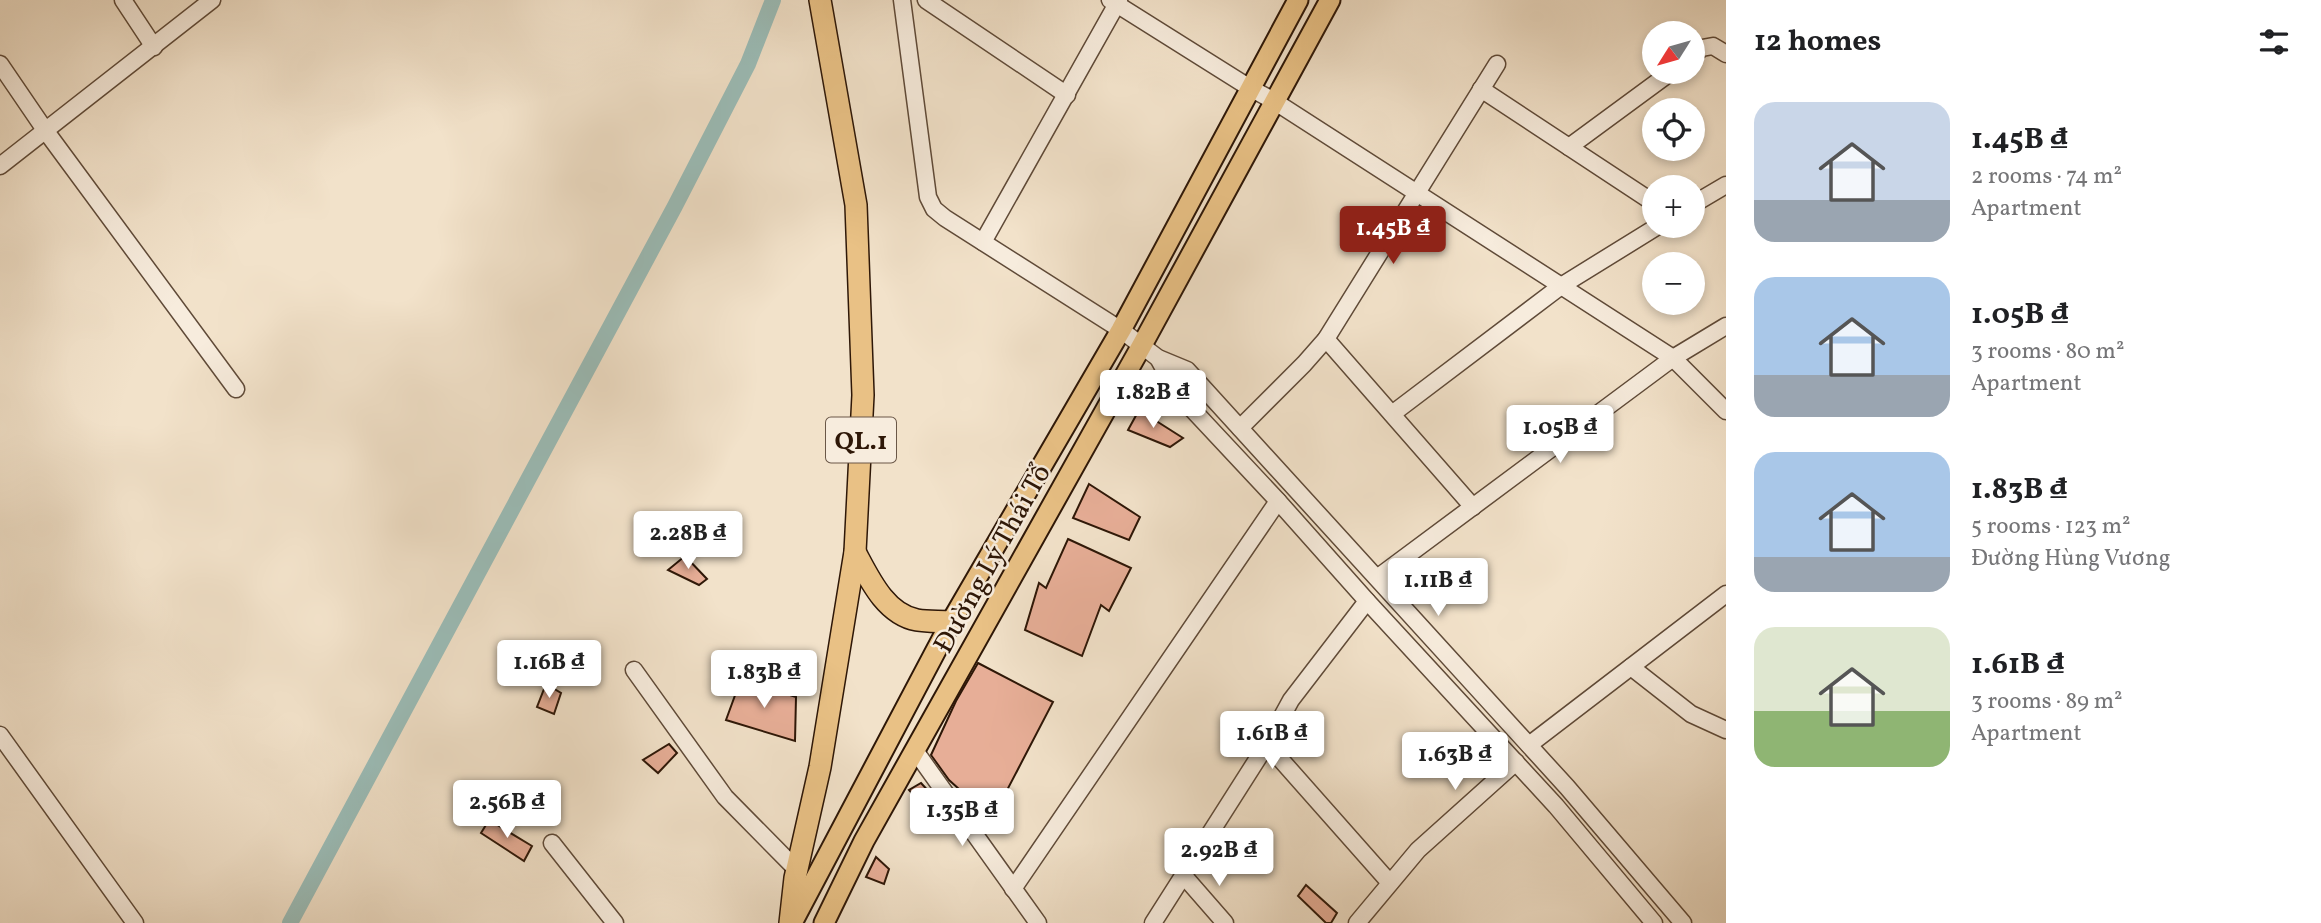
<!DOCTYPE html>
<meta charset="utf-8">
<style>
:root{--surface:#fff;--page:#f2f2f2;--text:#202124;--muted:#757577;--accent:#8f2418}
body{margin:0;font-family:Vollkorn,serif;background:var(--page);color:var(--text);height:100vh;display:flex;flex-direction:column;font-size:26px;white-space:nowrap}
*{box-sizing:border-box;margin:0}
p{font-size:23px;color:var(--muted)}
.icon{flex:none;width:38px;height:38px;fill:none;stroke:currentColor;stroke-width:2;stroke-linecap:round;stroke-linejoin:round}
.map{position:relative;flex:1;overflow:hidden}
.sheet{display:flex;flex-direction:column;background:var(--surface);width:595px}
.sheet>*{flex:none}
.needle{width:46px;rotate:233deg}
.tools{position:absolute;left:1642px;top:21px;display:grid;gap:14px}
.tools a{display:grid;place-items:center;width:63px;height:63px;border-radius:50%;background:var(--surface);box-shadow:0 4px 10px #0003;font-size:35px}
.price{position:absolute;translate:-50% -60px;padding:0 16px;border-radius:7px;background:#fff;color:#222;font-size:23px;line-height:46px;filter:drop-shadow(0 2px 4px #0008)}
.price::after{content:'';position:absolute;left:50%;top:42px;width:21px;height:16px;margin-left:-10px;background:inherit;clip-path:polygon(0 0,100% 0,50% 100%)}
.price.current{background:var(--accent);color:#fff}
ul{padding:0;list-style:none}
li{display:flex;align-items:center;gap:21px;height:175px;padding:0 28px}
li span{display:grid;place-items:center;flex:none;width:196px;height:140px;border-radius:21px;color:#555}
li>.icon{margin-inline-start:auto}
span .icon{width:84px;height:84px;fill:#fffc;stroke-width:1}
li b{font-size:30px}
h2{display:flex;justify-content:space-between;align-items:center;height:84px;padding:0 28px;font-size:30px}
main{display:flex;flex:1;min-height:0}
.map>svg:first-child{display:block}
.lines{fill:none;stroke-linecap:round;stroke-linejoin:round}
.canal{stroke:#9bbdb8;stroke-width:16}
.building{fill:#e7ae97;stroke:#2e1707;stroke-width:2}
.minor-casing{stroke:#5f4a38;stroke-width:19}
.major-casing{stroke:#2e1707;stroke-width:23}
.highway-casing{stroke:#2e1707;stroke-width:24}
.minor{stroke:#f7ecdd;stroke-width:16}
.major{stroke:#e9c185;stroke-width:19}
.highway{stroke:#e9c185;stroke-width:21}
.labels{text-anchor:middle;stroke-width:5;stroke-linejoin:round;paint-order:stroke}
.shield{fill:#f7ecdd;stroke:#6a5747;stroke-width:2}
.shield-label{font-size:26px;font-weight:bold;fill:#2e1707}
.street-label{font-size:28px;fill:#2e1707;stroke:#f7ecdd}
</style>
<main>
<div class="map">
<svg width="1726" height="923" viewBox="0 0 1726 923">
<rect width="100%" height="100%" fill="#f2e2ca"/>
<filter id="stains"><feTurbulence type="fractalNoise" baseFrequency=".00286" numOctaves="4"/><feColorMatrix values="0 0 0 0 .2 0 0 0 0 .09 0 0 0 0 .02 0 0 0 .5 -.17"/></filter>
<radialGradient id="worn" r=".72"><stop offset=".6" stop-color="#630" stop-opacity="0"/><stop offset="1" stop-color="#630" stop-opacity=".3"/></radialGradient>
<g class="lines">
<path class="canal" d="M290,923L675,206L748,64L773,0"/>
</g>
<g class="building">
<path d="M1139,410L1183,438L1170,447L1128,430Z"/>
<path d="M1089,484L1140,517L1129,540L1073,518Z"/>
<path d="M1068,539L1131,568L1109,611L1101,605L1082,656L1025,630L1039,583L1046,588Z"/>
<path d="M685,556L707,579L699,585L668,570Z"/>
<path d="M978,663L1053,702L992,819L949,780L931,755L956,701Z"/>
<path d="M741,679L796,697L795,741L726,720Z"/>
<path d="M546,684L561,693L554,714L537,707Z"/>
<path d="M669,744L677,753L658,773L643,760Z"/>
<path d="M921,783L942,806L946,812L935,819L909,790Z"/>
<path d="M489,820L532,846L524,861L481,833Z"/>
<path d="M876,857L889,869L884,884L866,877Z"/>
<path d="M1306,885L1337,913L1331,923H1326L1298,896Z"/>
</g>
<g class="lines">
<defs>
<g id="minor">
<path d="M123,0L154,47"/>
<path d="M902,0L928,197L934,209L945,218L1121,330L1158,358L1187,370L1567,787L1683,923"/>
<path d="M926,0L1067,95"/>
<path d="M1110,0L1250,88L1274,101L1673,358L1726,411"/>
<path d="M1692,56L1702,48L1713,46L1726,54"/>
<path d="M0,64L45,130L236,389"/>
<path d="M1481,89L1654,203"/>
<path d="M1569,147L1671,72"/>
<path d="M0,166L212,0"/>
<path d="M1692,205L1726,185"/>
<path d="M983,242L1119,0"/>
<path d="M1326,339L1473,507"/>
<path d="M1158,358L1177,393L1278,501L1367,601L1556,806L1654,923"/>
<path d="M1392,414L1561,286L1658,226"/>
<path d="M1240,428L1304,364L1326,339L1497,64"/>
<path d="M1377,578L1673,358L1726,326"/>
<path d="M1631,667L1691,714L1726,730"/>
<path d="M634,670L725,797L797,870"/>
<path d="M0,735L135,923"/>
<path d="M1267,744L1390,883"/>
<path d="M1529,745L1726,594"/>
<path d="M916,752L1038,923"/>
<path d="M552,843L615,923"/>
<path d="M1184,876L1225,923"/>
<path d="M1013,889L1278,501"/>
<path d="M1153,923L1267,744L1291,700L1367,601"/>
<path d="M1357,923L1418,850L1516,762"/>
</g>
<g id="major">
<path d="M792,923L951,622L1121,330L1298,0"/>
<path d="M824,923L864,841L1142,345L1330,0"/>
</g>
<g id="highway">
<path d="M855,552C869,578 885,614 917,620C928,622 940,621 951,622"/>
<path d="M790,923L795,878L820,767L855,552L863,395L856,205L820,0"/>
</g>
</defs>
<use href="#minor" class="minor-casing"/>
<use href="#major" class="major-casing"/>
<use href="#highway" class="highway-casing"/>
<use href="#minor" class="minor"/>
<use href="#major" class="major"/>
<use href="#highway" class="highway"/>
</g>
<g class="labels">
<rect class="shield" x="826" y="417.5" width="70" height="45" rx="5"/>
<g class="shield-label">
<text x="861" y="449">QL.1</text>
</g>
<g class="street-label">
<text transform="translate(991 558) rotate(-61)" y="10">Đường Lý Thái Tổ</text>
</g>
</g>
<rect width="100%" height="100%" filter="url(#stains)"/>
<rect width="100%" height="100%" fill="url(#worn)"/>
</svg>
<div class="tools">
<a><svg class="needle" viewBox="-14 -14 28 28"><path d="M0-13l5 13h-10z" fill="#e53935"/><path d="M0 13l5-13h-10z" fill="#757577"/></svg></a>
<a><svg class="icon" aria-label="locate" viewBox="0 0 24 24"><circle cx="12" cy="12" r="6"/><path d="M12 2v4M12 18v4M2 12h4M18 12h4"/></svg></a>
<a>+</a>
<a>−</a>
</div>
<b class="price current" style="left:1393px;top:266px">1.45B ₫</b>
<b class="price" style="left:1153px;top:430px">1.82B ₫</b>
<b class="price" style="left:1560px;top:465px">1.05B ₫</b>
<b class="price" style="left:688px;top:571px">2.28B ₫</b>
<b class="price" style="left:1438px;top:618px">1.11B ₫</b>
<b class="price" style="left:549px;top:700px">1.16B ₫</b>
<b class="price" style="left:764px;top:710px">1.83B ₫</b>
<b class="price" style="left:1272px;top:771px">1.61B ₫</b>
<b class="price" style="left:1455px;top:792px">1.63B ₫</b>
<b class="price" style="left:507px;top:840px">2.56B ₫</b>
<b class="price" style="left:962px;top:848px">1.35B ₫</b>
<b class="price" style="left:1219px;top:888px">2.92B ₫</b>
</div>
<section class="sheet">
<h2>12 homes<svg class="icon" aria-label="filters" viewBox="0 0 24 24"><path d="M4 7h16M4 17h16"/><circle cx="9" cy="7" r="2"/><circle cx="15" cy="17" r="2"/></svg></h2>
<ul>
<li><span style="background:linear-gradient(#c9d6e8 70%,#9aa5b1 0)"><svg class="icon" aria-label="home" viewBox="0 0 24 24"><path d="M3 11l9-7 9 7M6 9v11h12V9"/></svg></span><div><b>1.45B ₫</b><p>2 rooms · 74 m²</p><p>Apartment</p></div></li>
<li><span style="background:linear-gradient(#a9c7e8 70%,#9aa5b1 0)"><svg class="icon" aria-label="home" viewBox="0 0 24 24"><path d="M3 11l9-7 9 7M6 9v11h12V9"/></svg></span><div><b>1.05B ₫</b><p>3 rooms · 80 m²</p><p>Apartment</p></div></li>
<li><span style="background:linear-gradient(#a9c7e8 75%,#9aa5b1 0)"><svg class="icon" aria-label="home" viewBox="0 0 24 24"><path d="M3 11l9-7 9 7M6 9v11h12V9"/></svg></span><div><b>1.83B ₫</b><p>5 rooms · 123 m²</p><p>Đường Hùng Vương</p></div></li>
<li><span style="background:linear-gradient(#dfe7d0 60%,#8fb573 0)"><svg class="icon" aria-label="home" viewBox="0 0 24 24"><path d="M3 11l9-7 9 7M6 9v11h12V9"/></svg></span><div><b>1.61B ₫</b><p>3 rooms · 89 m²</p><p>Apartment</p></div></li>
</ul>
</section>
</main>
